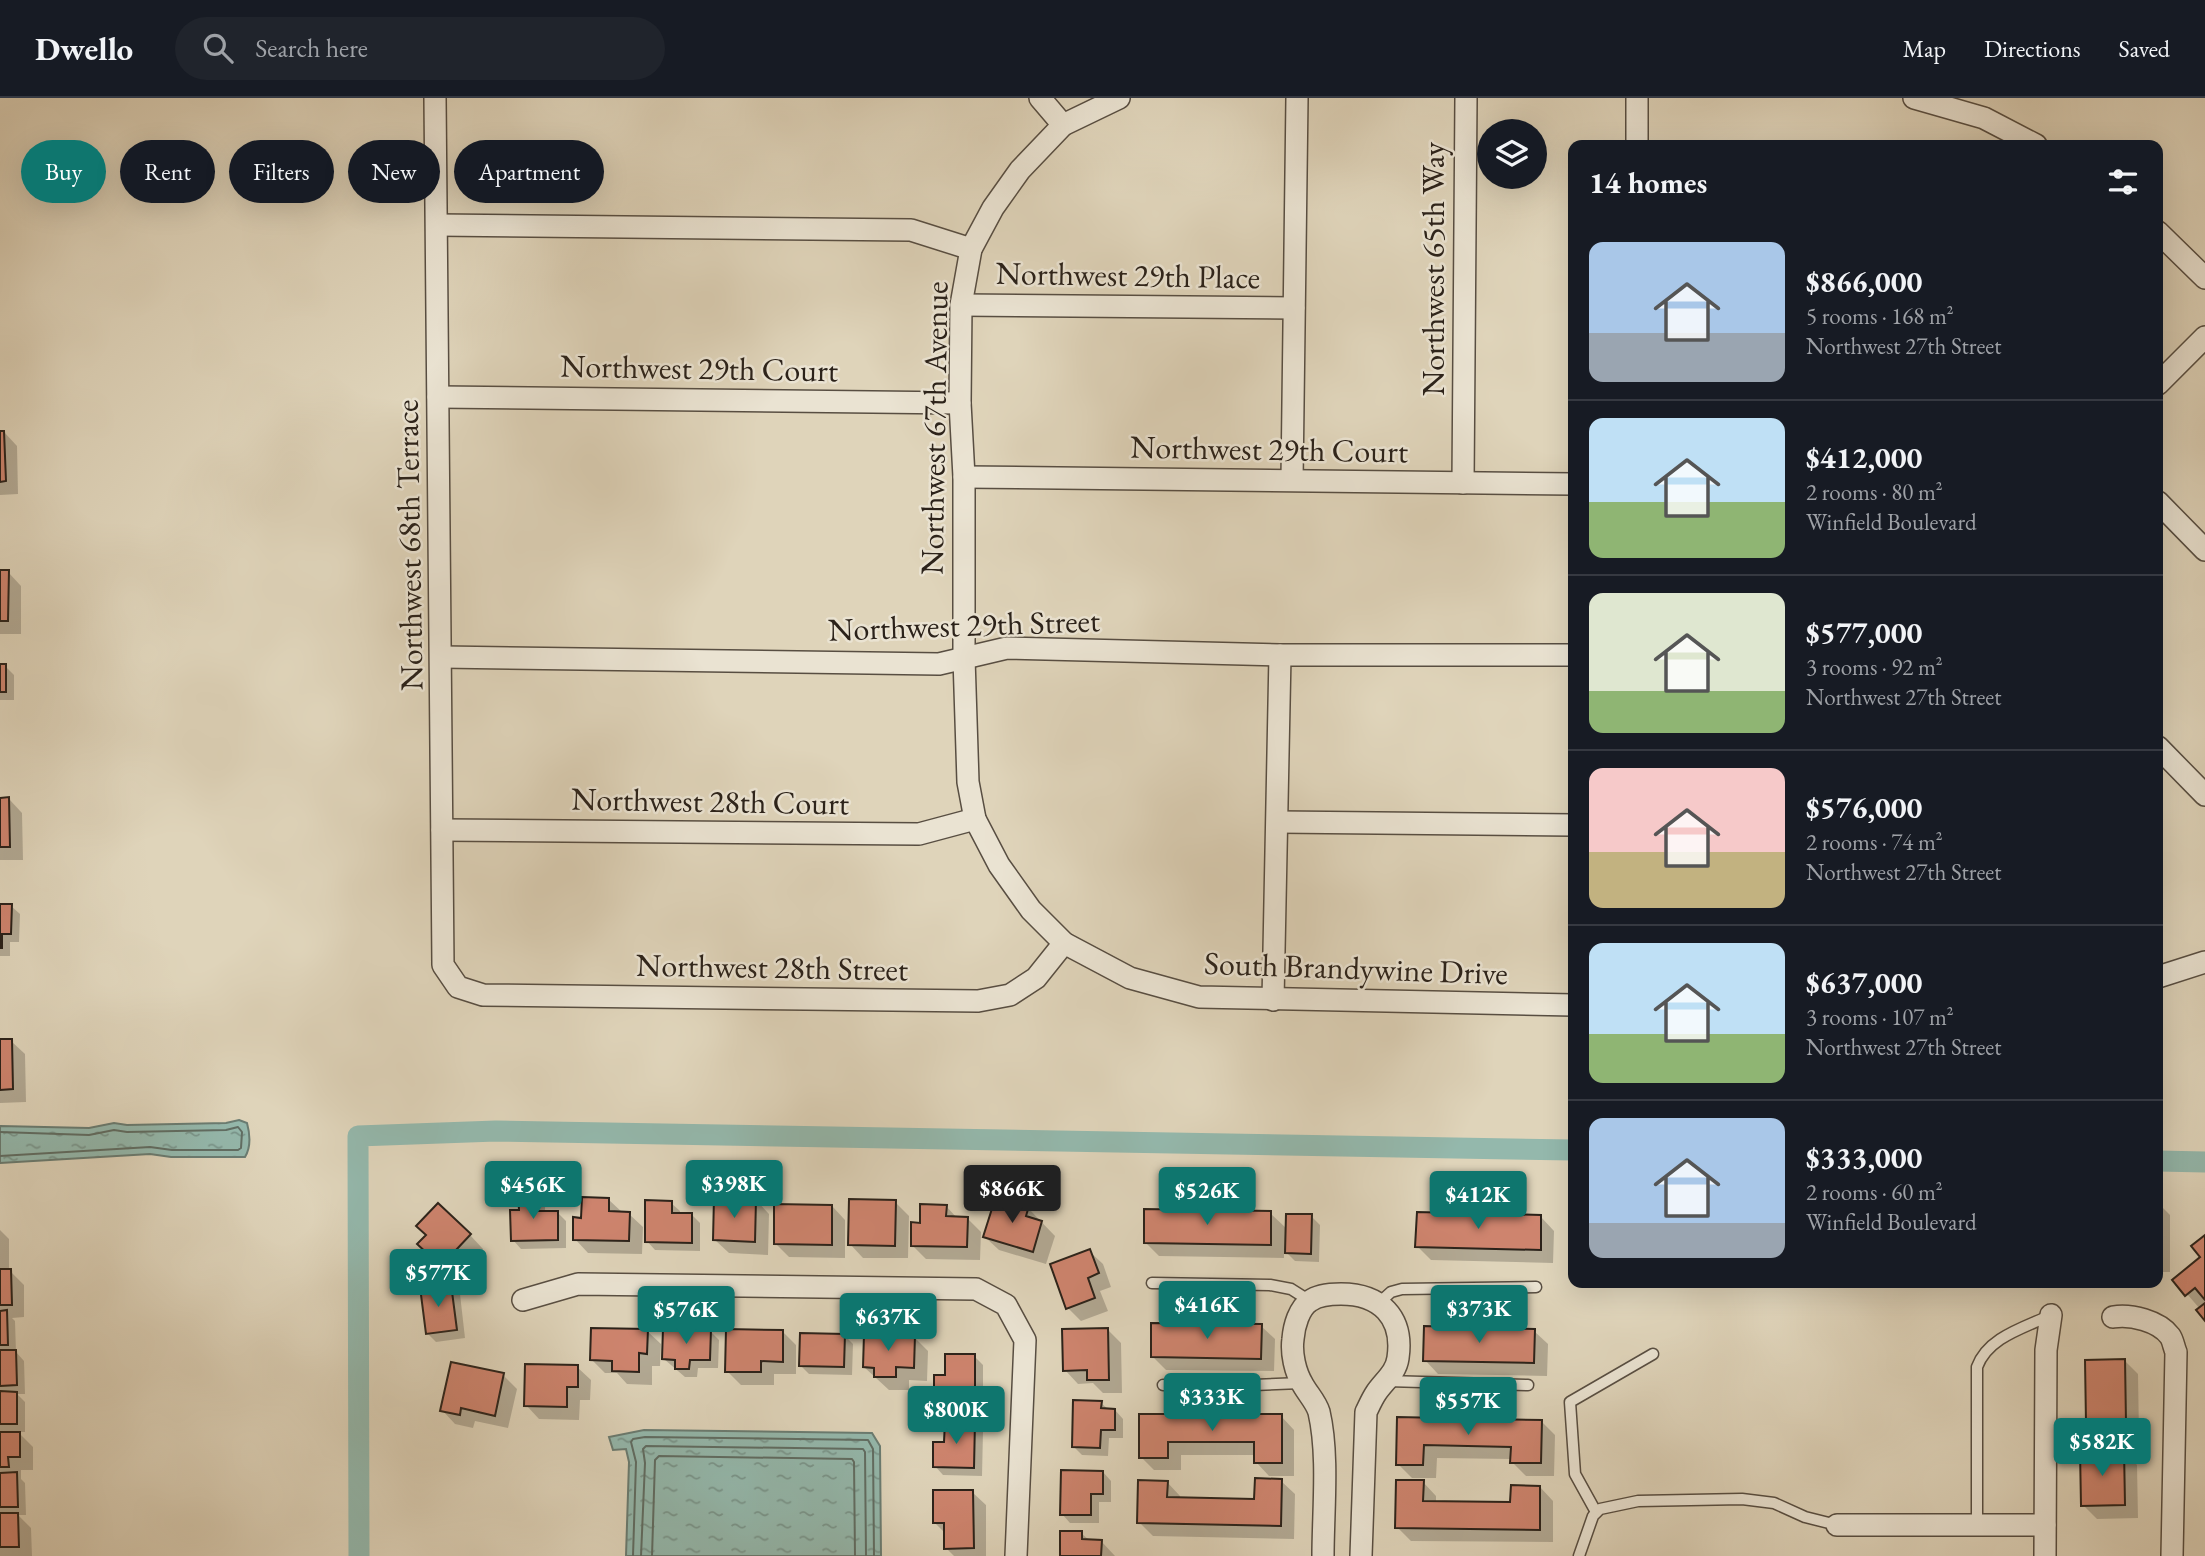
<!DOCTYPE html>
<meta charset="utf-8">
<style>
:root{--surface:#171b24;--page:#20242c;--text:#f1f3f6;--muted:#9ea1a6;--line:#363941;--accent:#0f766e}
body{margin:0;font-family:"EB Garamond",serif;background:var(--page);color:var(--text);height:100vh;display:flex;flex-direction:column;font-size:26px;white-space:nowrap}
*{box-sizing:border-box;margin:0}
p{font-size:23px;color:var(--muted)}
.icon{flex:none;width:38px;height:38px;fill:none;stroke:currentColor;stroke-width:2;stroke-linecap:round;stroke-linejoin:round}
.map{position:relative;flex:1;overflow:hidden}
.side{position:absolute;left:1568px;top:42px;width:595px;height:1148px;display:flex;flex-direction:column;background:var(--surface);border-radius:14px;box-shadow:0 7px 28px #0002}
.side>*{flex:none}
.top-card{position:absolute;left:21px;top:42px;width:665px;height:63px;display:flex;gap:14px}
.controls{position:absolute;left:1477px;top:21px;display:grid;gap:14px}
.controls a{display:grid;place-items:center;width:70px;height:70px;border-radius:50%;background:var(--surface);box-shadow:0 7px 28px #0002;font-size:35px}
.price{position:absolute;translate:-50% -60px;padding:0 16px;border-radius:7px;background:var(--accent);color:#fff;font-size:23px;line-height:46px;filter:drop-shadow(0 2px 4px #0008)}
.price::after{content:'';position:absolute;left:50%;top:42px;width:21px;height:16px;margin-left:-10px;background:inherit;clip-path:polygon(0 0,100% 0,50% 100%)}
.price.on{background:#222;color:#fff}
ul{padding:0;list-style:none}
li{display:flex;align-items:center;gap:21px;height:175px;padding:0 21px}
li+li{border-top:2px solid var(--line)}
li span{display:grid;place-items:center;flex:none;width:196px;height:140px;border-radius:14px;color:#555}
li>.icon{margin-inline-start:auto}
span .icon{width:84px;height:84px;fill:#fffc;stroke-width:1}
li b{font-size:30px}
h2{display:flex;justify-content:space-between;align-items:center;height:84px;padding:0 21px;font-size:30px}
.tag{padding:0 24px;border-radius:32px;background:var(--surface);box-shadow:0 7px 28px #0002;font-size:24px;line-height:63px}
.tag.on{background:var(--accent);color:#fff}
header{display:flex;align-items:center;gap:42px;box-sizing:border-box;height:98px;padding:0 35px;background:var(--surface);border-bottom:2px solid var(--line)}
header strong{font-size:33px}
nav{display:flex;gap:38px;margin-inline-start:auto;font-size:24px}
.search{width:490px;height:63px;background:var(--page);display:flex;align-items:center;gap:18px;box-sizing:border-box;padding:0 24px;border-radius:38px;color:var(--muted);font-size:26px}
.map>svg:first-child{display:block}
.water{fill:url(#water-ripples);stroke:#6a7c72;stroke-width:2}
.shadow{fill:#0003}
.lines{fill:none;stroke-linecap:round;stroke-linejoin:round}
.shore{stroke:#606d63;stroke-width:2}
.canal{stroke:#94b8ac;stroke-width:21}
.building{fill:#ce846e;stroke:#2b221a;stroke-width:2}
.service-casing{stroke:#584e42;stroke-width:13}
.minor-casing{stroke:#584e42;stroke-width:24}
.service{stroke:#eae3d2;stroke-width:10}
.minor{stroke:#eae3d2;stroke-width:21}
.labels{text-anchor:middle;stroke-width:5;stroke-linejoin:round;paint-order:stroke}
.street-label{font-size:32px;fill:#2b221a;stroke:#eae3d2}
</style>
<header>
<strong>Dwello</strong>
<div class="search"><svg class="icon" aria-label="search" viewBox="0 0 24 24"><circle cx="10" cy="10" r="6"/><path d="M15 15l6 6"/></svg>Search here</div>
<nav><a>Map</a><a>Directions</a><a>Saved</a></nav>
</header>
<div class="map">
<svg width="2205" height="1458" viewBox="0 0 2205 1458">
<defs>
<pattern id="water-ripples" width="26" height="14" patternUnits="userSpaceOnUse" patternTransform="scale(1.75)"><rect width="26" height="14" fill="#94b8ac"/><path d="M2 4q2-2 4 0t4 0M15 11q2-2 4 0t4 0" fill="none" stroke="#79958b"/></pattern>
</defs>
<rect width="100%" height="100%" fill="#dfd4ba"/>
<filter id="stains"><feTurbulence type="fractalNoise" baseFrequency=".00286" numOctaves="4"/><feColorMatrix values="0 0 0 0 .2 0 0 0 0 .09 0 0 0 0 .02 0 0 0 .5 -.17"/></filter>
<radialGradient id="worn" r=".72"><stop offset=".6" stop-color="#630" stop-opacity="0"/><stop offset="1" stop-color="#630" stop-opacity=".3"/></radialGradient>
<g class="water">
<path d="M239,1022L247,1025C250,1036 251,1049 245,1059H171L150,1056L0,1065V1028L89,1030L114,1025L127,1027L226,1025Z"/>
<path d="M644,1332L872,1335L880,1348L881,1458H626L629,1364L626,1351L613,1352L609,1339Z"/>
</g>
<g class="shadow">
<path d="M4,334L17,348L18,396L0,397V335Z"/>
<path d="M0,474H8L21,488V536H0Z"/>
<path d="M0,568H5L14,577V602H0Z"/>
<path d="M0,701H9L22,715L23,762H0Z"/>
<path d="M0,807L11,808L20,816L19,844H10V858H0Z"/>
<path d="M0,943H11L25,956L26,1004L0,1005Z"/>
<path d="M536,1097L545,1106V1114H557L566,1123V1150L521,1151L513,1142L521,1114Z"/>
<path d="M609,1102L623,1115L629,1116L643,1129L642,1156L588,1155L575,1141L583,1121Z"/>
<path d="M756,1102L769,1116L768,1157L729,1155L715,1142Z"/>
<path d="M895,1104L909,1118L908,1160H863L850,1146Z"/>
<path d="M671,1105L680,1113V1116L692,1117L700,1125V1153L655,1152L647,1143Z"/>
<path d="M2158,1105L2170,1117V1174H2158Z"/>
<path d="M832,1108L845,1122V1160L789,1159L776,1146Z"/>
<path d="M946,1108L957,1120H967L981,1134L980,1162L926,1161L913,1148L922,1127Z"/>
<path d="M1028,1110L1055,1138L1046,1166L999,1152L985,1139Z"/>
<path d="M1270,1115L1287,1131L1311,1118L1320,1127L1319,1164L1295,1163L1284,1152V1160L1159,1158L1146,1145Z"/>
<path d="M1541,1119L1554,1133L1553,1165L1431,1162L1417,1148Z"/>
<path d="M0,1132L9,1141V1172L24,1187V1219L12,1220L15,1223L16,1254L24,1263L25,1296H17L25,1304V1334H18L33,1349V1372H21V1381L25,1385L26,1417H18L31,1430L32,1458H0Z"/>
<path d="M470,1137L483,1151L455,1180L433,1160Z"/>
<path d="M2205,1139V1220L2200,1211L2175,1182L2203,1159Z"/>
<path d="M1089,1153L1103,1166L1111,1189L1100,1193L1108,1213L1081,1223L1068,1210Z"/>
<path d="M451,1187L460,1196L465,1240L436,1244L427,1235Z"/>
<path d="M1261,1228L1275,1241L1274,1273L1166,1272L1153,1259Z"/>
<path d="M1107,1231L1121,1245L1122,1295H1103L1093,1285L1078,1286L1065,1272Z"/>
<path d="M647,1233L661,1246L660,1268H652V1287L627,1286L617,1275H605L592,1262Z"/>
<path d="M710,1233L719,1242L718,1270H698L697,1279H685L664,1261Z"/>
<path d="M1534,1233L1548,1246L1547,1278L1438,1276L1425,1262Z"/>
<path d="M783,1234L796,1247V1276H774V1287H741L727,1273Z"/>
<path d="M844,1237L853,1246L852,1277L809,1276L800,1267Z"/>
<path d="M914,1239L928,1253L927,1283L909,1282V1292H889L864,1269Z"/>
<path d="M974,1258L983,1267V1313L945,1312L936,1303L947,1279Z"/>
<path d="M2124,1262L2138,1276L2139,1338H2102L2088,1325Z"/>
<path d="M577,1269L591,1282L590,1302H580L579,1322L539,1321L526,1307Z"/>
<path d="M503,1277L517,1291L508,1330L475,1323L473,1330L455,1326L442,1312Z"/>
<path d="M1101,1305L1109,1312H1115L1123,1321V1340H1109L1108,1358L1082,1357L1074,1349Z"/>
<path d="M1141,1318H1281L1294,1332V1378H1269L1256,1364V1357H1181V1372H1154L1141,1359Z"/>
<path d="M1399,1321L1541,1323L1555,1337L1554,1378H1526L1512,1364V1361L1437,1360L1436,1380H1412L1398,1366Z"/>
<path d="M974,1325L983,1334L982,1378L943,1377L935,1368L946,1346Z"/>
<path d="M2123,1353L2137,1367L2138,1420L2097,1421L2083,1407Z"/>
<path d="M1103,1374L1111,1383V1404H1099V1425H1070L1062,1416Z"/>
<path d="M1281,1383L1295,1396L1294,1441L1153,1438L1139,1424L1167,1384L1180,1398V1401L1256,1403Z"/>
<path d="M1423,1384L1436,1398V1405H1512L1540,1389L1553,1403V1444L1411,1443L1397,1429Z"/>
<path d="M972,1394L986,1407V1458H954L946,1450V1436L935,1425Z"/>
<path d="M1081,1435L1090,1443H1101L1115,1458H1061Z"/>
</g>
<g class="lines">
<g class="shore">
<path d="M0,1034L89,1037L114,1032L127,1034L226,1032L238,1029L242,1034L241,1050L238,1052H172L150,1049L0,1058"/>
<path d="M633,1458L636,1364L631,1344L633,1341L645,1339L868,1342L873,1351L874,1458"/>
<path d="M641,1458L645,1365L643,1351L646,1348L863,1351L865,1354L866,1458"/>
<path d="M652,1458L655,1362L659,1358L852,1361L854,1364L855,1458"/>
</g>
<g class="canal">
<path d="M2158,1063L2205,1064"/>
<path d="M359,1458L358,1038L496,1033L1573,1052"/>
</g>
</g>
<g class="building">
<path d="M0,333H4L6,383L0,384Z"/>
<path d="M0,472H9L8,523H0Z"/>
<rect x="0" y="566" width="6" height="28"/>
<path d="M9,699L10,749H0V700Z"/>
<path d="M0,806H12L11,836H2V850H0Z"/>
<path d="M0,941H12L13,991L0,992Z"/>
<path d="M537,1095V1113H558V1142L511,1143L510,1112H519L518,1096Z"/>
<path d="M996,1098L1029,1108L1026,1118L1042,1123L1033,1154L983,1139Z"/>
<path d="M582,1099L609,1100V1113L630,1114L629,1143L573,1142V1119L581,1120Z"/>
<path d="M714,1099L756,1101L755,1144L713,1142Z"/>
<path d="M849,1101L896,1102L895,1148L848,1147Z"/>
<path d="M645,1102L672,1103V1115H692V1145L645,1144Z"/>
<path d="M438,1105L471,1136L441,1168L417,1146L426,1137L416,1128Z"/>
<path d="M774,1106L832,1107V1147L774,1146Z"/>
<path d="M920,1106L947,1107L946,1118L968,1119L967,1149L911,1148V1124L920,1125Z"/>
<path d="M1144,1111L1271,1113V1147L1144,1145Z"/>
<path d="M1417,1114L1541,1117V1152L1415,1149Z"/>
<path d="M1286,1116H1312L1311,1156L1285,1155Z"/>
<path d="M2205,1137V1202L2195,1190L2185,1198L2172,1182L2200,1159L2191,1148Z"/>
<path d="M1090,1151L1099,1175L1088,1180L1095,1200L1066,1211L1050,1166Z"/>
<path d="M0,1171H11L12,1207H0Z"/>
<path d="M451,1186L457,1232L426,1236L420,1189Z"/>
<path d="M2205,1205V1223L2196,1212Z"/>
<path d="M7,1212L8,1247H0V1213Z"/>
<path d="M1151,1225L1262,1226L1261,1261L1151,1259Z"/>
<path d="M1424,1228L1535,1231L1534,1265L1423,1263Z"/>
<path d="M591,1230L648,1231L647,1256L639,1255V1274L612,1273V1263L590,1262Z"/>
<path d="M663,1230L711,1231L710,1262H690L689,1271H675V1262L662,1261Z"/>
<path d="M1108,1230L1109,1282H1087V1272L1063,1273L1062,1231Z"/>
<path d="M726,1231L783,1232V1264L761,1263V1274H725Z"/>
<path d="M800,1235L845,1236L844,1269L799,1268Z"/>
<path d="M864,1236L915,1237L914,1270L896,1269V1279H874V1270L863,1269Z"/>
<path d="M0,1252H16L17,1287L0,1288Z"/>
<path d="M945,1256H975V1305L934,1304V1277H945Z"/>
<path d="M2125,1261L2126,1325H2086L2085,1262Z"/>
<path d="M451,1264L504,1275L495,1318L461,1310L460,1317L440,1313Z"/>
<path d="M525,1266L578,1267V1289H567V1309L524,1308Z"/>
<path d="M0,1293L17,1294V1326H0Z"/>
<path d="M1073,1302L1102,1303L1101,1310L1115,1311V1332H1101L1100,1350L1072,1349Z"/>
<path d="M1139,1316H1282V1365H1254V1344H1168V1360H1139Z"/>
<path d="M1397,1319L1542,1322L1541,1365H1510L1511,1349L1424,1347L1423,1367H1396Z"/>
<path d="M945,1323H975L974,1370L933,1369V1344H944Z"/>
<path d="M0,1334H20V1359H8L9,1369H0Z"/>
<path d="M2124,1351L2125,1407L2081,1408L2080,1352Z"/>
<path d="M1061,1372L1103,1373V1396H1091V1417H1060Z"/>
<path d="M17,1374L18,1409H0V1375Z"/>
<path d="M1255,1380L1282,1381L1281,1428L1137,1425L1138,1382L1168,1383L1167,1399L1254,1401Z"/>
<path d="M1396,1382H1424L1423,1403L1510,1404L1511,1387L1540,1388V1432L1395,1430Z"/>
<path d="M933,1392H973L974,1450L944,1451V1425H933Z"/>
<path d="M0,1415H18L19,1449H0Z"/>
<path d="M1060,1433H1082V1441L1102,1442L1101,1458H1060Z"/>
</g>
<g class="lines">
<defs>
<g id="service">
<path d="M1152,1185L1270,1187L1291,1191L1310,1203"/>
<path d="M1380,1204L1391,1194L1402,1191L1536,1189"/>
<path d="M1387,1283L1528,1287"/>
<path d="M1163,1287H1254L1301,1285"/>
<path d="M1596,1414L1575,1376L1570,1304L1653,1256"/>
<path d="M1977,1427V1269C1988,1239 2024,1230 2051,1217"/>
<path d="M1579,1458L1593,1418L1600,1411L1638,1403L1742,1401L1774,1405L1805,1419L1837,1427"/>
</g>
<g id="minor">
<path d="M435,0L443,867L458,889L483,897L978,903L1010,897L1036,880L1064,845"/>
<path d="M1040,0L1063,27"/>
<path d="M1119,0L1063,27L1020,72L993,110L971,151L961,207L960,305L964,379V560L968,684L975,721L999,767L1031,812L1064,845L1130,880L1199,899L1573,907"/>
<path d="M1914,0L1984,20L2036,47"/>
<path d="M1637,47V0"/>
<path d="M437,127L911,132L971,151"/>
<path d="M2158,134L2205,180"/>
<path d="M961,207L1294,210"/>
<path d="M2158,286L2205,239"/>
<path d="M438,299L960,305"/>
<path d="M964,379L1573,386"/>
<path d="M1292,382L1297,0"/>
<path d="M1463,385L1466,0"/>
<path d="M2158,404L2205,452"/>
<path d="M442,559L939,566L1007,550L1280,557H1573"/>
<path d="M2158,649L2205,697"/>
<path d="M1278,724L1573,727"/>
<path d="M442,732L919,736L975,721"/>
<path d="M2158,879L2205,864"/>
<path d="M1273,902L1280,557"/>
<path d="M523,1202L578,1186L976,1191L1006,1207L1025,1242L1016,1458"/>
<path d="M2113,1219C2131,1216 2159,1223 2170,1238C2173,1242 2174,1250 2176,1254L2172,1458"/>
<path d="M1837,1427H2045"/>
<path d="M1323,1458C1323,1414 1329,1357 1319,1314C1316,1304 1308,1296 1303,1287C1295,1274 1291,1255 1293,1241C1294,1228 1299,1210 1310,1203C1318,1197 1331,1196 1341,1196C1380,1196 1404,1219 1398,1260C1396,1275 1384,1283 1376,1295C1372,1301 1369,1308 1366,1314L1361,1458"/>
<path d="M2045,1458L2046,1252L2051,1217"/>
</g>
</defs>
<use href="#service" class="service-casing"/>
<use href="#minor" class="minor-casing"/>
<use href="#service" class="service"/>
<use href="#minor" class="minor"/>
</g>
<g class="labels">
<g class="street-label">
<text transform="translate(1433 171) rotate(-90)" y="11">Northwest 65th Way</text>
<text transform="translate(1128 177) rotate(1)" y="11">Northwest 29th Place</text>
<text transform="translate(699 270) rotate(1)" y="11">Northwest 29th Court</text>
<text transform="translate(934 330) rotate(-89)" y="11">Northwest 67th Avenue</text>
<text transform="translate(1269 351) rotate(1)" y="11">Northwest 29th Court</text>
<text transform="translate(409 447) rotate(-91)" y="11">Northwest 68th Terrace</text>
<text transform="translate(964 527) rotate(-2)" y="11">Northwest 29th Street</text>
<text transform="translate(710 703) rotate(1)" y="11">Northwest 28th Court</text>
<text transform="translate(772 869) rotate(1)" y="11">Northwest 28th Street</text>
<text transform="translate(1356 870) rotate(2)" y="11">South Brandywine Drive</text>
</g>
</g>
<rect width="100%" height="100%" filter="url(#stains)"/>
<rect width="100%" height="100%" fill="url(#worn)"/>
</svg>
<div class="controls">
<a><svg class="icon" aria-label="layers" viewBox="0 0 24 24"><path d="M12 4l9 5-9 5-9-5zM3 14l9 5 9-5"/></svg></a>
</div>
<b class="price" style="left:734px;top:1122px">$398K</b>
<b class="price" style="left:533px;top:1123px">$456K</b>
<b class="price on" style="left:1012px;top:1127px">$866K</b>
<b class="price" style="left:1207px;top:1129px">$526K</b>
<b class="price" style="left:1478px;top:1133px">$412K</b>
<b class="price" style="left:438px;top:1211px">$577K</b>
<b class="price" style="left:1207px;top:1243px">$416K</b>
<b class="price" style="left:1479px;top:1247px">$373K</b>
<b class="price" style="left:686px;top:1248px">$576K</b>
<b class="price" style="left:888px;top:1255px">$637K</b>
<b class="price" style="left:1212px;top:1335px">$333K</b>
<b class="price" style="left:1468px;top:1339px">$557K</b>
<b class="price" style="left:956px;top:1348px">$800K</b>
<b class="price" style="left:2102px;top:1380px">$582K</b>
<div class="top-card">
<a class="tag on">Buy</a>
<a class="tag">Rent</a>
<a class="tag">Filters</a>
<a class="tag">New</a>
<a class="tag">Apartment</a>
</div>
<section class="side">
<h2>14 homes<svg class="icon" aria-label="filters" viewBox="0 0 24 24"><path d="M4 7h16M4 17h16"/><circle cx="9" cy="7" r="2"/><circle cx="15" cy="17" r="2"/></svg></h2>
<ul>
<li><span style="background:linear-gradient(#a9c7e8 65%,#9aa5b1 0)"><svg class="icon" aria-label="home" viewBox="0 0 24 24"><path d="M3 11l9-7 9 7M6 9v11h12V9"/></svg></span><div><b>$866,000</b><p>5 rooms · 168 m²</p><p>Northwest 27th Street</p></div></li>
<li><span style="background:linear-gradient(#bfe0f5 60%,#8fb573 0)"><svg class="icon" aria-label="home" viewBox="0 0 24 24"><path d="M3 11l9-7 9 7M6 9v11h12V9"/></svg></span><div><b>$412,000</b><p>2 rooms · 80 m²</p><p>Winfield Boulevard</p></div></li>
<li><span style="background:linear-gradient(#dfe7d0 70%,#8fb573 0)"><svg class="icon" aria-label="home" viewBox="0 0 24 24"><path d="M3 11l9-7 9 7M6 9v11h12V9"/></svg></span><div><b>$577,000</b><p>3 rooms · 92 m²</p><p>Northwest 27th Street</p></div></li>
<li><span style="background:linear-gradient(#f6c9c9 60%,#c2b280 0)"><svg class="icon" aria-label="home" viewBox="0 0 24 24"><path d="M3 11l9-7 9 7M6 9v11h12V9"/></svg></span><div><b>$576,000</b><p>2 rooms · 74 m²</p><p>Northwest 27th Street</p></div></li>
<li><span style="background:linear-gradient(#bfe0f5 65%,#8fb573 0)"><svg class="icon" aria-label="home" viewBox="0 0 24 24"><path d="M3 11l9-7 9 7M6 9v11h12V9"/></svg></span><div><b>$637,000</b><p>3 rooms · 107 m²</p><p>Northwest 27th Street</p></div></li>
<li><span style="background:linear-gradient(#a9c7e8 75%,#9aa5b1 0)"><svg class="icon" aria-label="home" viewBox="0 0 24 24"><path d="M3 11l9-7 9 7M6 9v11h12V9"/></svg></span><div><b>$333,000</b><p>2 rooms · 60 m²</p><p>Winfield Boulevard</p></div></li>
</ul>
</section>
</div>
